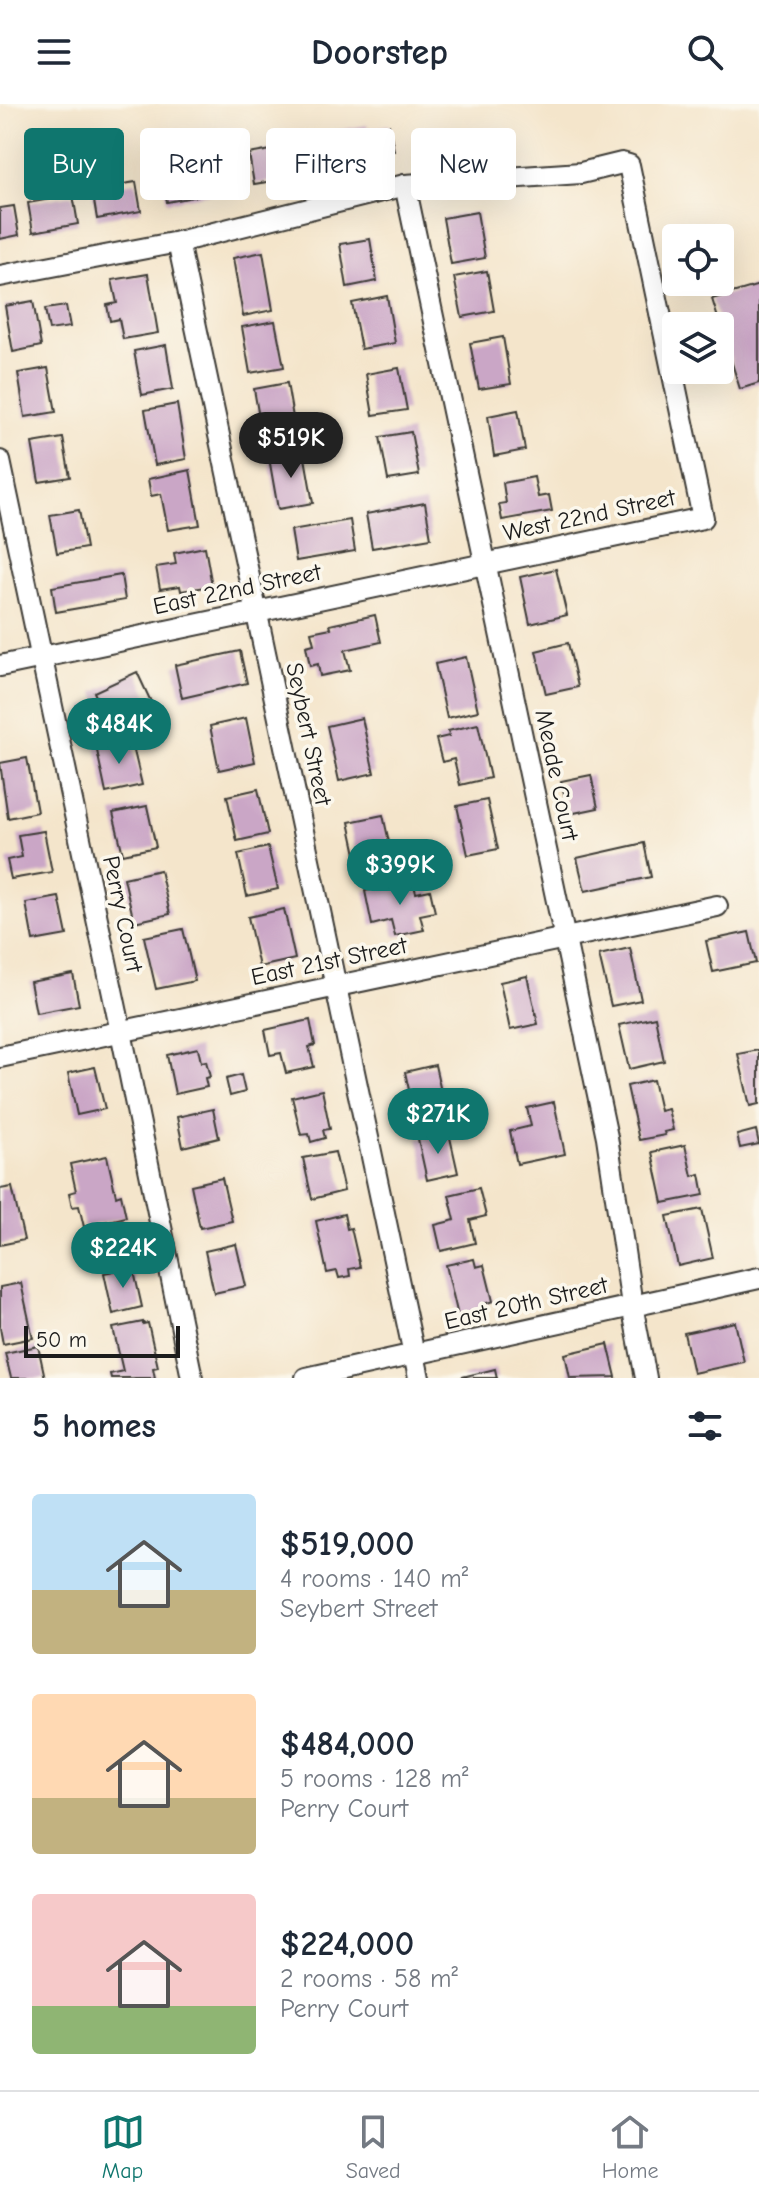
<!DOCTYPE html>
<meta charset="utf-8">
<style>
:root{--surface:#fff;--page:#f2f2f3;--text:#1f2937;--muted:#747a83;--line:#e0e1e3;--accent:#0f766e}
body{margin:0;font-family:"Comic Neue",sans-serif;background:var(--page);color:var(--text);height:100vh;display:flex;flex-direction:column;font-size:30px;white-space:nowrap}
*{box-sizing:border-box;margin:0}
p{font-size:26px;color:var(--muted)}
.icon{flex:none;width:44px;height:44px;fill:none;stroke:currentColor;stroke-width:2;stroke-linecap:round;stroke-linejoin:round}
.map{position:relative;height:1274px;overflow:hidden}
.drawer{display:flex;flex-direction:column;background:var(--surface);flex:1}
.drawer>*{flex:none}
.top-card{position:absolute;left:24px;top:24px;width:712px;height:72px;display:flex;gap:16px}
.controls{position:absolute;left:662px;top:120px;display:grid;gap:16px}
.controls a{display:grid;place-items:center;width:72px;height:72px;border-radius:8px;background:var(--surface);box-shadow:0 8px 32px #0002;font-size:40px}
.scale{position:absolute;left:24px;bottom:20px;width:156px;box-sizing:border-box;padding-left:8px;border:4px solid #1c1c1c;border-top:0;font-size:22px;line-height:28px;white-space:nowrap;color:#1c1c1c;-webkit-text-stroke:6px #fbf7ec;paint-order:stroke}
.price{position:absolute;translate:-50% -68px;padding:0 18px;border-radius:28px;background:var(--accent);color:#fff;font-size:26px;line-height:52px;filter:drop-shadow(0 2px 4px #0008)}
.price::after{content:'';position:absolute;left:50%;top:48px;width:24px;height:18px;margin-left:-12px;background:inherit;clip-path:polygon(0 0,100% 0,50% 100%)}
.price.selected{background:#222;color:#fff}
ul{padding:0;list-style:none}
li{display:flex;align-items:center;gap:24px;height:200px;padding:0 32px}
li span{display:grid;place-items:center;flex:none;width:224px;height:160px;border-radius:8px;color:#555}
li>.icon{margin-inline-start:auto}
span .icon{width:96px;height:96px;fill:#fffc;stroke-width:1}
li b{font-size:34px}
h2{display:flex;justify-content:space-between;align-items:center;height:96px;padding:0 32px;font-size:34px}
.chip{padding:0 28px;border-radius:8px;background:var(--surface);box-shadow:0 8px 32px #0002;font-size:28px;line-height:72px}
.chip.selected{background:var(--accent);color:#fff}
header{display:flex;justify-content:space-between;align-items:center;height:104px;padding:0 32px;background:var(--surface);font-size:36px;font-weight:700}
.dock{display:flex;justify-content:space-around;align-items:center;height:112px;border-top:2px solid var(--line);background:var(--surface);font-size:22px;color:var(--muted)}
.dock a{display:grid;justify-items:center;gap:4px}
.dock .selected{color:var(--accent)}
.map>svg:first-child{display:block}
.building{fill:#caa6c6}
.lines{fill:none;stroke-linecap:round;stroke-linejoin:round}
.street-casing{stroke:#3c3a36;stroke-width:24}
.street{stroke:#fff;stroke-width:20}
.labels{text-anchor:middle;stroke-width:7;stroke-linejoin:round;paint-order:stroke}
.street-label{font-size:24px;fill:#1c1c1c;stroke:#fbf7ec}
</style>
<header><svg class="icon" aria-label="menu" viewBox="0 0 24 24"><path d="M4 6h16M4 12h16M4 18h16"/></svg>Doorstep<svg class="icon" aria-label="search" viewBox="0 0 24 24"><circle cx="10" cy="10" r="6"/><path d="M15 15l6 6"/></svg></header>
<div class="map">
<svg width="759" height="1274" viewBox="0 0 759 1274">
<rect width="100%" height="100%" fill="#fbf7ec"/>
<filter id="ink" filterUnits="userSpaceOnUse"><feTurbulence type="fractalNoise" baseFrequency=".0125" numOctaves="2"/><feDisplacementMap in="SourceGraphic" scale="16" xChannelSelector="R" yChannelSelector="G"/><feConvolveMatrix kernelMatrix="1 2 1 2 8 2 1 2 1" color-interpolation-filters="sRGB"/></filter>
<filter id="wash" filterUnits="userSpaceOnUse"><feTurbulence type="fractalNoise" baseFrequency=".006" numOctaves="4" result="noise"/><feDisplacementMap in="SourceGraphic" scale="32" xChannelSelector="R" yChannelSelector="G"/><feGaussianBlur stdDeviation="1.8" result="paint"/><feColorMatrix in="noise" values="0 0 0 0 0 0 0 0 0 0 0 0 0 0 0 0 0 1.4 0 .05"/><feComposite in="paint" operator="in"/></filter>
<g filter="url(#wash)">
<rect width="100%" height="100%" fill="#f4e5cb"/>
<g id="blocks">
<g class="building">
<path d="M367,21L373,56L329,63L323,29Z"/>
<path d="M389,21L394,47L376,50L372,24Z"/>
<path d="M293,42L299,73L254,80L249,50Z"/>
<path d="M209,60L214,89L167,98L162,69Z"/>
<path d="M136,78L141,107L97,115L92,85Z"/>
<path d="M73,91L78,120L33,128L28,99Z"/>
<path d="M14,102L19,131L0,135V104Z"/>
<path d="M477,108L485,154L451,160L443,114Z"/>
<path d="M370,135L377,177L347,183L340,140Z"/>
<path d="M263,148L273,206L243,212L233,154Z"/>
<path d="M487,167L494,207L462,213L454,173Z"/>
<path d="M148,170L158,229L123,235L119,215L110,217L107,201L117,199L112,176Z"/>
<path d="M759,181V279L740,285L712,195Z"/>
<path d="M387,192L395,239L361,245L352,199Z"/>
<path d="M33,197L41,242L13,248L5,202Z"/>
<path d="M66,202L70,223L49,226L45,205Z"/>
<path d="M275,217L284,263L250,269L242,223Z"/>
<path d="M503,233L511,280L479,285L470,239Z"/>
<path d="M166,241L173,285L142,291L134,247Z"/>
<path d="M48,264L56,308L25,313L18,269Z"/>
<path d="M399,264L407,306L373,311L366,270Z"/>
<path d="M287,279L295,325L262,331L254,285Z"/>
<path d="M177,300L186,355L155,361L145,306Z"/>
<path d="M518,306L525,346L494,352L488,312Z"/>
<path d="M411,328L419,371L388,376L380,333Z"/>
<path d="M63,334L70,373L39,378L32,339Z"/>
<path d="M304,348L313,399L278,405L269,354Z"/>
<path d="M190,366L200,421L168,426L161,390L151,392L148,375Z"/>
<path d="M534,373L538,393L549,391L552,407L502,416L499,400L506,399L503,379Z"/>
<path d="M425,399L431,434L372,444L366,410Z"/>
<path d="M79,406L86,444L57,449L50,411Z"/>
<path d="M350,416L355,447L296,457L291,426Z"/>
<path d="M205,443L212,482L181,487L180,482L160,485L156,463L176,460L174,449Z"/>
<path d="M556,465L567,511L530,520L520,473Z"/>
<path d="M121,471L125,496L56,508L52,483Z"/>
<path d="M375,511L381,538L345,546L350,566L320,572L318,560L310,562L306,542L314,540L311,528L331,524L330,521Z"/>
<path d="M568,539L578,583L546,590L536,547Z"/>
<path d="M240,547L247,579L182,594L175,561Z"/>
<path d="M466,553L478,607L447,614L435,560Z"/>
<path d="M137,568L153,602L96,628L84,603L98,597L94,588Z"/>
<path d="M246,614L255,658L219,666L210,622Z"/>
<path d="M362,614L374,669L339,677L327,622Z"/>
<path d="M478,620L490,674L460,681L454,655L442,658L436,635L449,632L448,627Z"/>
<path d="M131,634L142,681L106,689L96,642Z"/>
<path d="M27,654L37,708L8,714L0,659Z"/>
<path d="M591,671L598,704L569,710L561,677Z"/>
<path d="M258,685L268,730L237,737L227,692Z"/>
<path d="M487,696L498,745L468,751L457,702Z"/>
<path d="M147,702L156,743L123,750L113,709Z"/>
<path d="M383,711L395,765L361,773L349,718Z"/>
<path d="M44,727L52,768L11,775L7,756L22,753L18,731Z"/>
<path d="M644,739L651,773L585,787L577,754Z"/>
<path d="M268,743L278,785L247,792L238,750Z"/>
<path d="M160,766L170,810L134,818L124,774Z"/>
<path d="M413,777L416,789L430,786L435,808L420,811L424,826L395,832L391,816L372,821L365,787Z"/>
<path d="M59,793L67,831L33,837L26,799Z"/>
<path d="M284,805L295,855L259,863L248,813Z"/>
<path d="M183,825L195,877L156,885L144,833Z"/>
<path d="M749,828L756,859L713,868L706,837Z"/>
<path d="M630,844L641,896L611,902L599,851Z"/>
<path d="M73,870L79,901L36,909L30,878Z"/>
<path d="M527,872L538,920L510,926L500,878Z"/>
<path d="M655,913L664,957L629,965L619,921Z"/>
<path d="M310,916L315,941L309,943L314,963L286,969L281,949L270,951L265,926Z"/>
<path d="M198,944L201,958L206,957L210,973L205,974L207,983L175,990L167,951Z"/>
<path d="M759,946V1000L750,1002L738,950Z"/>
<path d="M435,961L444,1001L414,1008L405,968Z"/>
<path d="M95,963L105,1005L77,1011L68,969Z"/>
<path d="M241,971L245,988L230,992L226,975Z"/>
<path d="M653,976L660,1007L668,1005L673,1026L664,1028L665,1031L639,1036L627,982Z"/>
<path d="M322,986L330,1025L323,1026L325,1034L311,1038L309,1030L301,1031L292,993Z"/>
<path d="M554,998L565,1050L517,1060L510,1027L531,1022L527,1004Z"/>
<path d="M213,1005L219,1034L183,1043L177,1013Z"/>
<path d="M481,1012L484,1026L469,1029L466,1015Z"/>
<path d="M756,1026L759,1040L740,1044L737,1031Z"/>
<path d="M449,1029L458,1069L427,1076L418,1035Z"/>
<path d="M685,1041L692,1072L700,1070L704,1091L663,1099L652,1048Z"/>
<path d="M335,1048L344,1087L312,1095L303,1054Z"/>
<path d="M107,1052L116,1092L121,1090L126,1113L84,1123L79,1102L72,1103L69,1089L76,1087L70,1060Z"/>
<path d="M222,1074L232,1117L200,1124L191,1081Z"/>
<path d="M12,1083L24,1136L0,1141V1085Z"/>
<path d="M479,1084L486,1112L470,1116L475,1139L441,1147L435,1121L455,1116L449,1091Z"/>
<path d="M702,1105L713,1154L678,1162L667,1112Z"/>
<path d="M344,1110L347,1125L351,1124L360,1163L349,1165L350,1172L339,1174L337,1167L327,1169L316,1117Z"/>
<path d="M236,1140L246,1182L214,1189L205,1147Z"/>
<path d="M474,1155L476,1163L484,1161L493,1197L484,1200L486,1206L458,1212L446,1161Z"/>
<path d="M133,1163L142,1203L113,1210L104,1169Z"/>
<path d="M21,1179L33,1234L3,1240L0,1224V1183Z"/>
<path d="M143,1218V1220L148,1219L158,1263L153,1264L155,1274H111L110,1270L123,1267L113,1224Z"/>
<path d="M735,1218L744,1258L693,1269L684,1229Z"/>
<path d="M608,1240L616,1273L570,1274L565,1250Z"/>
<path d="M38,1242L45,1274H11L5,1249Z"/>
<path d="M495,1265L497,1274H462V1273Z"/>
</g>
</g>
</g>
<g filter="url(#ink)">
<use href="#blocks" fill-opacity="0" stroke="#3c3a36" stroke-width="2"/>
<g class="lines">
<defs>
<g id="street">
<path d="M405,81L607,1033L632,1201L646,1274"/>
<path d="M178,138L419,1274"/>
<path d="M0,172L178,138L405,81L581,69L622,59L629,61L703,414L0,562"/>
<path d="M0,357L121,928L192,1274"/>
<path d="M0,953L717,802"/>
<path d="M306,1274L759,1174"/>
</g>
</defs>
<use href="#street" class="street-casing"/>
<use href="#street" class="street"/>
</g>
</g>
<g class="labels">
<g class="street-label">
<text transform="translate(589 411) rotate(-12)" y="8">West 22nd Street</text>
<text transform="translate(237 485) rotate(-12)" y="8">East 22nd Street</text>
<text transform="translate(309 630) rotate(78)" y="8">Seybert Street</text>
<text transform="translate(557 671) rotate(78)" y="8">Meade Court</text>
<text transform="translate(123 810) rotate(78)" y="8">Perry Court</text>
<text transform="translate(329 857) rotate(-12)" y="8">East 21st Street</text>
<text transform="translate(526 1199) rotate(-13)" y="8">East 20th Street</text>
</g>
</g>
</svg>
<div class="controls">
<a><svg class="icon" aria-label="locate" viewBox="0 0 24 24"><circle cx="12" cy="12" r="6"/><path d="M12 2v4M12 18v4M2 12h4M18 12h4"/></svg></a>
<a><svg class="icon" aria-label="layers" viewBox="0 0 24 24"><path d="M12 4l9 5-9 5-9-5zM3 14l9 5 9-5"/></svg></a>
</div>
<div class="scale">50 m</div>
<b class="price selected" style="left:291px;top:376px">$519K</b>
<b class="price" style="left:119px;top:662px">$484K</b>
<b class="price" style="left:400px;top:803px">$399K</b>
<b class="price" style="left:438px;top:1052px">$271K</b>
<b class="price" style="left:123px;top:1186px">$224K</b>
<div class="top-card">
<a class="chip selected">Buy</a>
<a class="chip">Rent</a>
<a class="chip">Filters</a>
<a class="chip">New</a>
</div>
</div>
<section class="drawer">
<h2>5 homes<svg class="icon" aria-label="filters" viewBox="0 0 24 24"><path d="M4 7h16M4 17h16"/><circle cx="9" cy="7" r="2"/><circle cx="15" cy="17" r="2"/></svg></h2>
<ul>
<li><span style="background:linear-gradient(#bfe0f5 60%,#c2b280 0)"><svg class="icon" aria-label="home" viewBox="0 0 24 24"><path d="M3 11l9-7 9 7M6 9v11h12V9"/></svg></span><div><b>$519,000</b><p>4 rooms · 140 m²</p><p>Seybert Street</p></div></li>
<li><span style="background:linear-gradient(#ffd9b3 65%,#c2b280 0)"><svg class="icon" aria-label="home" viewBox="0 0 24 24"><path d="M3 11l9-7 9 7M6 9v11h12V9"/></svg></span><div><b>$484,000</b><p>5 rooms · 128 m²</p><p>Perry Court</p></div></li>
<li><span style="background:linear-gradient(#f6c9c9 70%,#8fb573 0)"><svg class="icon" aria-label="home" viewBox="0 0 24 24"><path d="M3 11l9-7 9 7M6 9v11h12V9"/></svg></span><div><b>$224,000</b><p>2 rooms · 58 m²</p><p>Perry Court</p></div></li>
</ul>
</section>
<nav class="dock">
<a class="selected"><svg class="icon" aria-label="map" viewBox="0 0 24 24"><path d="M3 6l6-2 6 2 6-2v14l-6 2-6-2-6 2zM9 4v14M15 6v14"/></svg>Map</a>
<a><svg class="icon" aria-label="saved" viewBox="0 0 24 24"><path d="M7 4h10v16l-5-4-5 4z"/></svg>Saved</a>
<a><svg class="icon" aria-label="home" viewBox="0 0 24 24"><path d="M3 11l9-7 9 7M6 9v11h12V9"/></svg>Home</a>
</nav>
